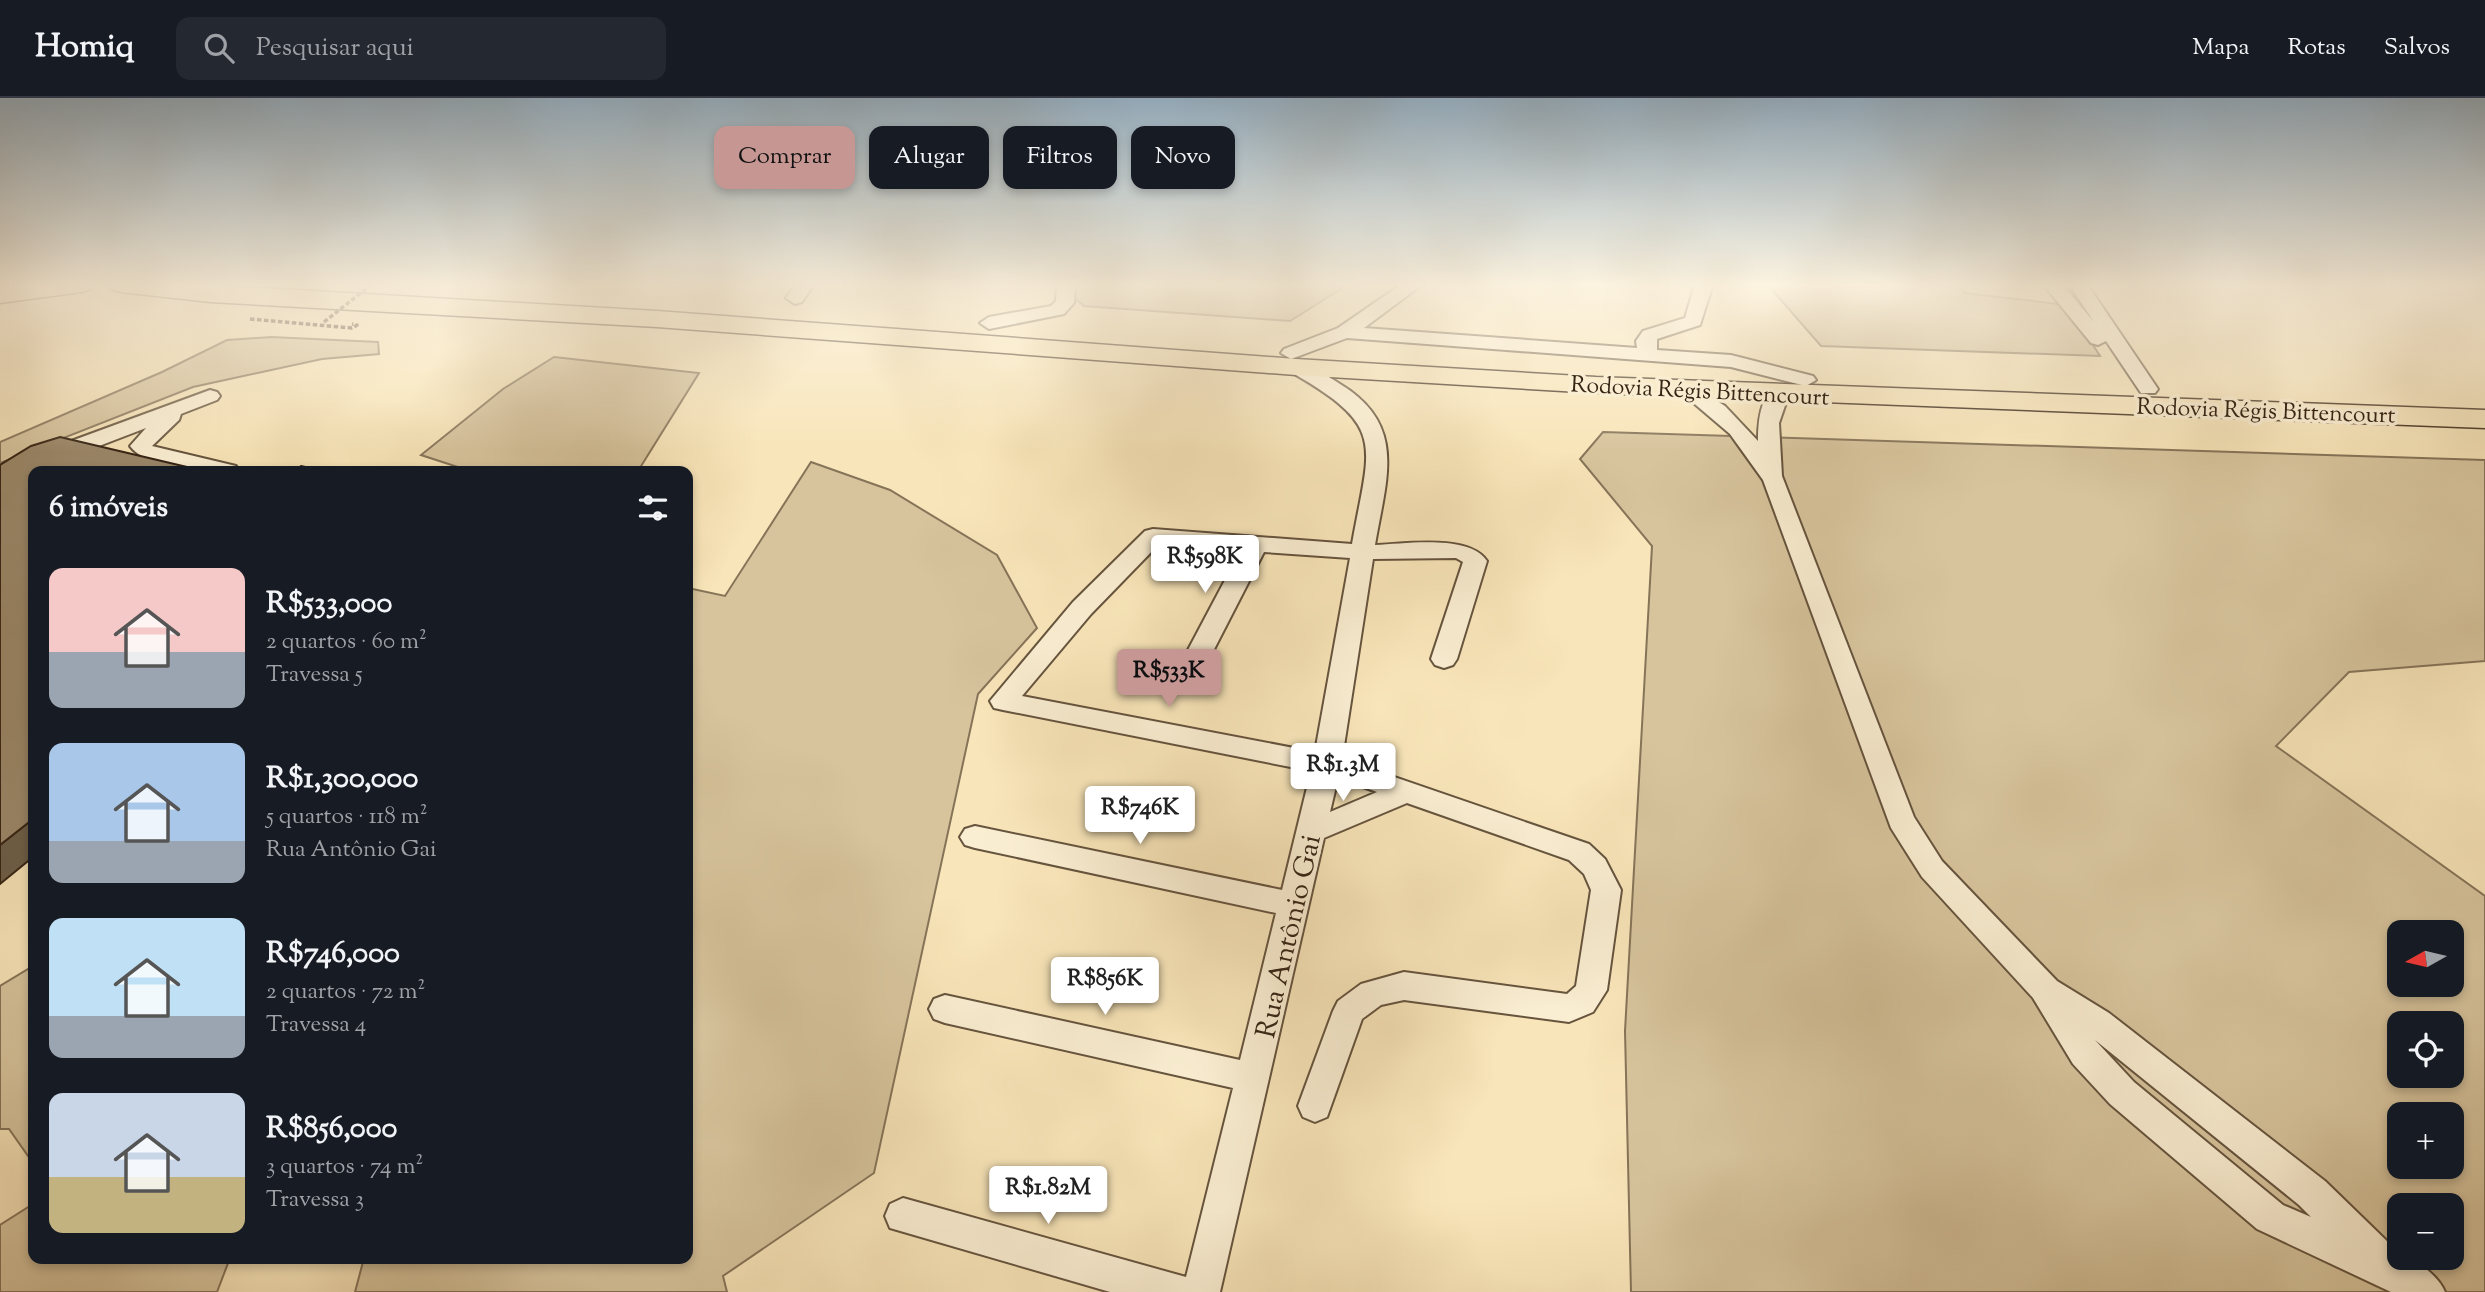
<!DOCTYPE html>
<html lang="pt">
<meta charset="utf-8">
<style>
:root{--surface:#171b24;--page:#242831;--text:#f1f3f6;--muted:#9ea1a6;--line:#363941;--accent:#c59692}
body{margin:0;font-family:"Sorts Mill Goudy",serif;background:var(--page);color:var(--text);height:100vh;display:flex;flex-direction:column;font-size:26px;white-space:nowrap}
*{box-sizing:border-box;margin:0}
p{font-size:23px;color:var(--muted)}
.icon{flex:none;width:38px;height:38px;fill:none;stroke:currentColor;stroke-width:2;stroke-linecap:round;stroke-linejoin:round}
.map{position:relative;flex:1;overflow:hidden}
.side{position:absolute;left:28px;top:368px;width:665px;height:798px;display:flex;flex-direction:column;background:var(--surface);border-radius:14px;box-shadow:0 4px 10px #0003}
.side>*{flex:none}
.top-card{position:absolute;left:714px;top:28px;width:665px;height:63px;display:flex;gap:14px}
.needle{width:46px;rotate:262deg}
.buttons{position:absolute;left:2387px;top:822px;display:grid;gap:14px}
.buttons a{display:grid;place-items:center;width:77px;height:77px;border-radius:14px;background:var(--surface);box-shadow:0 4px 10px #0003;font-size:35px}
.price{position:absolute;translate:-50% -60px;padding:0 16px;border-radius:7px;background:#fff;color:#222;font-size:23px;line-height:46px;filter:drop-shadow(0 2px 4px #0008)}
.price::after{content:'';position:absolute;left:50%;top:42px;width:21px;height:16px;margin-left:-10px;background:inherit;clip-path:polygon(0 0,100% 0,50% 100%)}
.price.selected{background:var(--accent);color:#111}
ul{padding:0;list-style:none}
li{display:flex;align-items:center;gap:21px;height:175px;padding:0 21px}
li span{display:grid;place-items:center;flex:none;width:196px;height:140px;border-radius:14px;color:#555}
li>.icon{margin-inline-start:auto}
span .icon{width:84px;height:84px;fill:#fffc;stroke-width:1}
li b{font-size:30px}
h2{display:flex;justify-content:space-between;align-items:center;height:84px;padding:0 21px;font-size:30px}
.pill{padding:0 24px;border-radius:14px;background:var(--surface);box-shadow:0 4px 10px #0003;font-size:24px;line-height:63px}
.pill.selected{background:var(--accent);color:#111}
header{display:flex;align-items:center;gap:42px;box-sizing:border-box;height:98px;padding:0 35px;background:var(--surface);border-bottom:2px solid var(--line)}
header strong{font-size:33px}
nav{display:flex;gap:38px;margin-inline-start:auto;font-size:24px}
.search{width:490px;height:63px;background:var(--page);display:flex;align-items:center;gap:18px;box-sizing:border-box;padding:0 24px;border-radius:14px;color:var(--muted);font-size:26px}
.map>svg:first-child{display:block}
.green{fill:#d7c49d;stroke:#867459;stroke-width:2;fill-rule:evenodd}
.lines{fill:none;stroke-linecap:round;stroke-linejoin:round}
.minor-casing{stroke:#66543e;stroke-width:4}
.highway-casing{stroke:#362415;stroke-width:3}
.path{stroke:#362415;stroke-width:3.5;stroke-dasharray:4.5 2.5;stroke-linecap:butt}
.minor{fill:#faeed2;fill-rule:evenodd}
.highway{fill:#f8e5b9;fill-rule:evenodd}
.path-bridge{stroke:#362415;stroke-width:3.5;stroke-dasharray:4.5 2.5;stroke-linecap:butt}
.shaded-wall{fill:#6c5f4a;stroke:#362415;stroke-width:2}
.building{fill:#9b886a;stroke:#362415;stroke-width:2}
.labels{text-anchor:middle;stroke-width:7;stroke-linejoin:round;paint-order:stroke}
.far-street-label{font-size:23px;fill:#362415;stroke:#faeed2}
.street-label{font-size:28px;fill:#362415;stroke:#faeed2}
</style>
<header>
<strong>Homiq</strong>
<div class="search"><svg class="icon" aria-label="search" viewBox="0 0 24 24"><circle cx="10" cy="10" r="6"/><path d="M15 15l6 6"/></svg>Pesquisar aqui</div>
<nav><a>Mapa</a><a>Rotas</a><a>Salvos</a></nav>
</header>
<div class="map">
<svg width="2485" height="1194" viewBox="0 0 2485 1194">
<rect width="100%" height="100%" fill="#f8e5b9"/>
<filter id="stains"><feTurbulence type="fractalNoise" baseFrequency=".00286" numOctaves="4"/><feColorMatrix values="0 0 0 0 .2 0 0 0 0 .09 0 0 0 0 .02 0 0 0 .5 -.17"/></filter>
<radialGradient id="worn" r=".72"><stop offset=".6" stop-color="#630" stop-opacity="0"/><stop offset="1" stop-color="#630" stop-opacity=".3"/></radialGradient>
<g class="green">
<path d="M1058,186H1349L1290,223L1084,208Z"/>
<path d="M1767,186H1958L1965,195L2067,207L2100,258L1821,248Z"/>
<path d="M271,239L378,244L379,256L322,261L193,289L0,365V344L162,274L227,242Z"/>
<path d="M554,259L699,275L638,373H470L421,357L503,291Z"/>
<path d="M1603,334L2485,362V563L2349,574L2276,648L2485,798V1194H1631L1625,933L1652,448L1580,361ZM2399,835H2452V887H2399ZM2399,926H2452V978H2399ZM2399,1017H2452V1069H2399ZM2399,1108H2452V1160H2399Z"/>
<path d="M811,364L890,392L997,457L1037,530L978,596L874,1075L723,1178L727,1194H355L364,1160H688V490L725,498Z"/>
<path d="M33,868V1065L9,1031H0V888Z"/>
<path d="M33,1106V1160H230L217,1194H0V1127Z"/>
</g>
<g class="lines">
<defs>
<g id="minor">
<path d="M796,186H814L802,204L795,206L786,200Z"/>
<path d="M1057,186H1075L1074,205L1064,216L989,231L980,225L989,219L1051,208L1056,203Z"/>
<path d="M1402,186H1423L1364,230L1637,250L1636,243L1643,233L1685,220L1695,186H1713L1700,227L1657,241V252L1731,257L1813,278L1816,282L1806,288L1731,269L1347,240L1291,261L1281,255L1284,251L1338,230Z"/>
<path d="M2043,186H2062L2094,224L2069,186H2087L2158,291L2155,295H2141L2106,243L2098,247L2091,245Z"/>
<path d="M1296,263C1311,267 1326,277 1340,286C1408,327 1386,381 1375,447C1406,446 1469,436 1487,463L1457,561L1453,567L1444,570L1435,567L1431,561L1463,464L1456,460L1373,461L1342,661L1589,746L1605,761L1621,792L1607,892L1593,914L1569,924L1404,902L1381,907L1362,921L1327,1019L1315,1024L1303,1019L1298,1008L1333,913L1338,903L1361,886L1404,874L1567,896L1576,888L1591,792L1584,776L1569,762L1407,705L1324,740L1220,1194H1110L890,1130L885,1118L890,1106L903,1100L1186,1179L1233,990L945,925L934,921L929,911L934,901L945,897L1240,962L1276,815L975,750L965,747L960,739L965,731L975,728L1282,792L1311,673L1003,612L994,610L990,603L1073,504L1145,433L1153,431L1352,446C1370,344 1388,329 1289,273L1286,269ZM1159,446L1241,452L1180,567L1184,573L1193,576L1202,573L1206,567L1264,454L1350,460L1315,654L1022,598L1091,516ZM1338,680L1377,694L1330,714Z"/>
<path d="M1690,286L1725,308L1758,343C1758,327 1759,295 1779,290L1789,296L1779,325L1782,378L1914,719L1942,763L2057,883L2109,915L2325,1083L2393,1149L2399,1160C2417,1160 2439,1179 2445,1194H2391L2257,1131L2110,1006L2073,966L2033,900L1922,779L1891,730L1763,382L1730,336L1683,296L1680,292L1683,288ZM2095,942L2299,1107L2311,1119L2283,1107L2134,984Z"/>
<path d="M210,292L217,294L220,298L217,302L181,316L179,322L152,348L236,368L239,373C212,373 146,371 130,348L146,330L60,363L52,364L41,358L44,353Z"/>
</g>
<g id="highway">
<path d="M23,186H95L91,191L82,194L0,205V189Z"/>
<path d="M107,186H192L657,213L1296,261L1596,279L2485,312V330L1596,295L1296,277L657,229L210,204L120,194L111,191Z"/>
</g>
</defs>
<use href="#minor" class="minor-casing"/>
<use href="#highway" class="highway-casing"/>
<path class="path" d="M250,221L352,230L357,227L352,226"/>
<use href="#minor" class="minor"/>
<use href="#highway" class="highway"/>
<path class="path-bridge" d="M324,224L372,186"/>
</g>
<path class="shaded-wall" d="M33,721V759L0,786V747Z"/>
<g class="building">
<path d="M60,339L204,373H33V721L0,747V367L31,348Z"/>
<path d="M301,368L324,373H294Z"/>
</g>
<linearGradient id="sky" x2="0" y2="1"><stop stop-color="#94adbf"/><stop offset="0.53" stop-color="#fcf3e0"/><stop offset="1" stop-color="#fcf3e0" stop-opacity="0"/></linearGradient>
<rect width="2485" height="353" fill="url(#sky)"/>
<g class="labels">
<g class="far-street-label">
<text transform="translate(1700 292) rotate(3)" y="8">Rodovia Régis Bittencourt</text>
<text transform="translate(2266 312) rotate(2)" y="8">Rodovia Régis Bittencourt</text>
</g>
<g class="street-label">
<text transform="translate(1287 838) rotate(-77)" y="10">Rua Antônio Gai</text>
</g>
</g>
<rect width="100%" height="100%" filter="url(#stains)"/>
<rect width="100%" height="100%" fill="url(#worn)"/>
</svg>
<div class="buttons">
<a><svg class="needle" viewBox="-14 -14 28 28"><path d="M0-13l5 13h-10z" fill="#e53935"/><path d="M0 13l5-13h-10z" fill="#9ea1a6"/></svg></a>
<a><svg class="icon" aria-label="locate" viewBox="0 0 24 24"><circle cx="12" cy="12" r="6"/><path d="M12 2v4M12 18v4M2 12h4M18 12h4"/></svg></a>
<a>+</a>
<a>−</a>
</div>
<b class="price" style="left:1205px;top:497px">R$598K</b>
<b class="price selected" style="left:1169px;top:611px">R$533K</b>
<b class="price" style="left:1343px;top:705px">R$1.3M</b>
<b class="price" style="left:1140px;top:748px">R$746K</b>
<b class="price" style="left:1105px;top:919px">R$856K</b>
<b class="price" style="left:1048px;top:1128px">R$1.82M</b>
<div class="top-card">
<a class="pill selected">Comprar</a>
<a class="pill">Alugar</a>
<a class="pill">Filtros</a>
<a class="pill">Novo</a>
</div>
<section class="side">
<h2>6 imóveis<svg class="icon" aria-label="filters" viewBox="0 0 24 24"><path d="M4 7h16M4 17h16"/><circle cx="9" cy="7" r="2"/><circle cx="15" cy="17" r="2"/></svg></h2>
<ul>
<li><span style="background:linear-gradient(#f6c9c9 60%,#9aa5b1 0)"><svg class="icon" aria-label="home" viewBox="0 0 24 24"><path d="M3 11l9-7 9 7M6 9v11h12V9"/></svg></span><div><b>R$533,000</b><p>2 quartos · 60 m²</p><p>Travessa 5</p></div></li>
<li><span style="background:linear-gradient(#a9c7e8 70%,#9aa5b1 0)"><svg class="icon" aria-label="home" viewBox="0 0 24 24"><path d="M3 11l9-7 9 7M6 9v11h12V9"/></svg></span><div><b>R$1,300,000</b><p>5 quartos · 118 m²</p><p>Rua Antônio Gai</p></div></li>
<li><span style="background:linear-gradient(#bfe0f5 70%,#9aa5b1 0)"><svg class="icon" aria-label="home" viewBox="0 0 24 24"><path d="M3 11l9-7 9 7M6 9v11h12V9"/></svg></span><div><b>R$746,000</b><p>2 quartos · 72 m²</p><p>Travessa 4</p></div></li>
<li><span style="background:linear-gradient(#c9d6e8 60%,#c2b280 0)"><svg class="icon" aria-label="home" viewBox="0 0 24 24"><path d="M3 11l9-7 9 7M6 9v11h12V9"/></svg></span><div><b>R$856,000</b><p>3 quartos · 74 m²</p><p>Travessa 3</p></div></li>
</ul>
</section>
</div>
